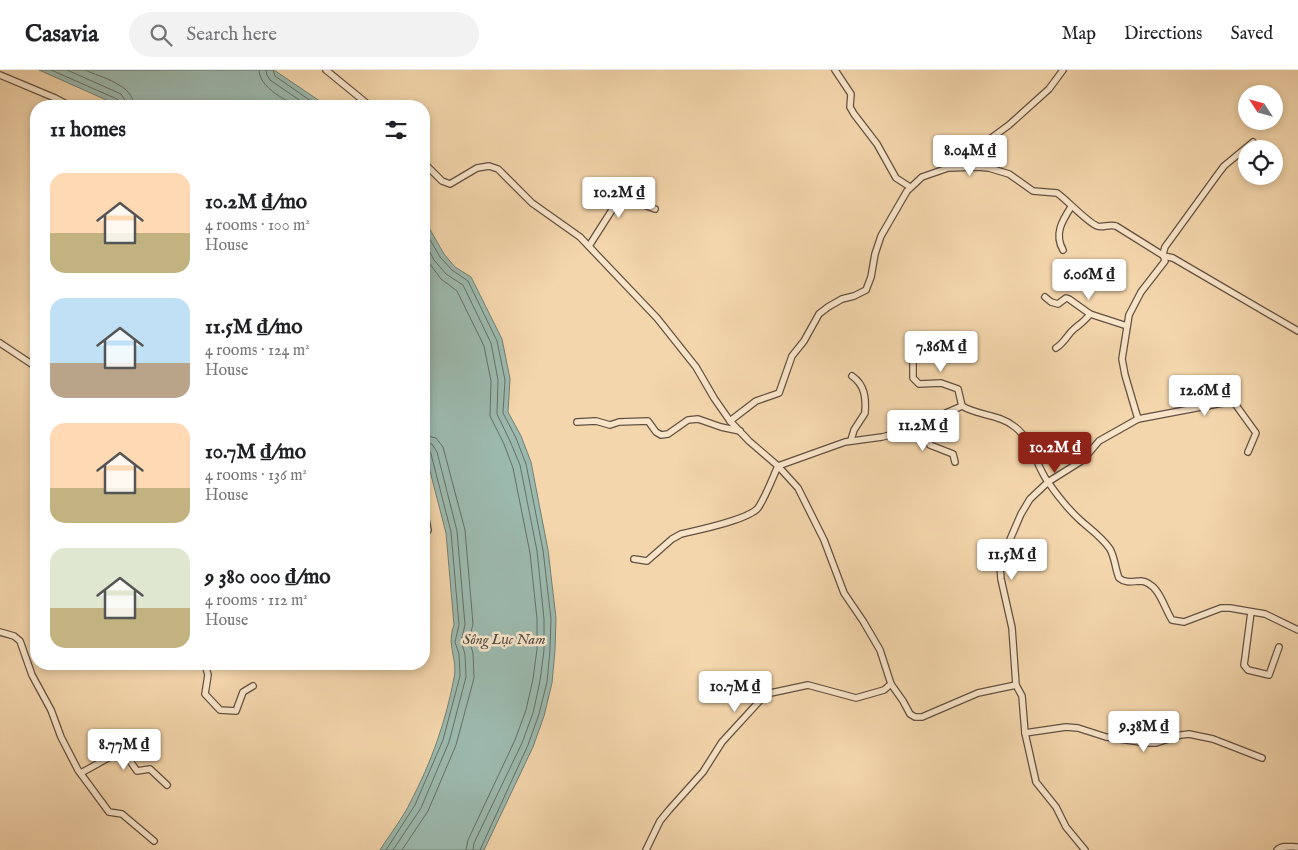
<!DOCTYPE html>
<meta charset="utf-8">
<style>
:root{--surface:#fff;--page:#f2f2f2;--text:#202124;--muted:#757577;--line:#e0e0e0;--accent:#8f2418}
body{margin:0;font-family:"IM FELL English",serif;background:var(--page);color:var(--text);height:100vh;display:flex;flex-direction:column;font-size:19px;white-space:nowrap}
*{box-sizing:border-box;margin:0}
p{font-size:16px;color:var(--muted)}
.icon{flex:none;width:28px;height:28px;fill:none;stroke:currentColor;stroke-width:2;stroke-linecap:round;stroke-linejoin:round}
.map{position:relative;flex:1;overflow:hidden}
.drawer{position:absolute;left:30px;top:30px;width:400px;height:570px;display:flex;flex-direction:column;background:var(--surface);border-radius:20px;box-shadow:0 2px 8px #0003}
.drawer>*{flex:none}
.needle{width:32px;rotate:306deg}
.fabs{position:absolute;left:1238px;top:15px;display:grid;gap:10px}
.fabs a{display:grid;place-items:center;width:45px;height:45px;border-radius:50%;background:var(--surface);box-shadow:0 2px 8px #0003;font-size:25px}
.price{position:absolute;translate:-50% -42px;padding:0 11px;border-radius:5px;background:#fff;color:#222;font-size:16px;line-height:32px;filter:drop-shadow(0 1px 2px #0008)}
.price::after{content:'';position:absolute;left:50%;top:30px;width:15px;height:11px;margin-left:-8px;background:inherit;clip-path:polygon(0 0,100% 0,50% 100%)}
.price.selected{background:var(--accent);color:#fff}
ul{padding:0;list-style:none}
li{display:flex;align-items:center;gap:15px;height:125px;padding:0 20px}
li span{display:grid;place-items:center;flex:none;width:140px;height:100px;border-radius:15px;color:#555}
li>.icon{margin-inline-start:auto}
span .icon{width:60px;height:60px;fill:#fffc;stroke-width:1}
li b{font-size:21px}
h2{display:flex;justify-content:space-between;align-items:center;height:60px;padding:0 20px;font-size:21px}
header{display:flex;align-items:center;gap:30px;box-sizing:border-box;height:70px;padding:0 25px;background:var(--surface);border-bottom:1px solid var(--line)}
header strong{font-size:24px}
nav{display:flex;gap:28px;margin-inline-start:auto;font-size:18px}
.search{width:350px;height:45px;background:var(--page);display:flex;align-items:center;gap:12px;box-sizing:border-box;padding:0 18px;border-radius:28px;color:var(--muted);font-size:19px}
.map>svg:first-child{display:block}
.water{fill:#9cb9ae;stroke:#717e75}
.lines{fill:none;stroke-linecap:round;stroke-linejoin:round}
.shore{stroke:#666f66;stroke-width:1}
.minor-casing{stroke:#625142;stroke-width:8}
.minor{stroke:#f8e4c9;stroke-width:5.5}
.labels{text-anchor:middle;stroke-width:5;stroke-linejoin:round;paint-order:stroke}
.water-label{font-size:15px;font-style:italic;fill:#4c4a43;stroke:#f8e4c9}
</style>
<header>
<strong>Casavia</strong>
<div class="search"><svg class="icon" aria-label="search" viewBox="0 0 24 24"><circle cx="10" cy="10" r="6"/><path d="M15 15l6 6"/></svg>Search here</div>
<nav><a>Map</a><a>Directions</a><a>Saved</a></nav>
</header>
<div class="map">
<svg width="1298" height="780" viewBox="0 0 1298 780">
<rect width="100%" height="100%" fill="#f4d6ac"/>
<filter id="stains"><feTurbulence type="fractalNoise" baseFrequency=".004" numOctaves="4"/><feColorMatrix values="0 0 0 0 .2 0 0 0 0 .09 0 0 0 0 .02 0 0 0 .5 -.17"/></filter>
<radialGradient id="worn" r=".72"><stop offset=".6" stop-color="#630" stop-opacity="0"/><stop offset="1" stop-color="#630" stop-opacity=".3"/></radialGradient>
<g class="water">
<path d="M39,0H274L327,36H120Z"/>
<path d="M424,149L444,184L455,197L471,207L502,269L510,309L508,342L521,366L531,392L548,480L556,548L555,580L552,613L544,646L533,677L484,780H380C390,764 403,748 411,731C431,693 446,651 454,608C458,588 446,576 454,555L446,463L424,378Z"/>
</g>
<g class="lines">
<g class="shore">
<path d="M51,0L117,29L120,32V36"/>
<path d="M67,0L121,24L125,30L126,36"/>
<path d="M85,0C102,8 133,14 134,36"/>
<path d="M259,0C260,18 282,27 295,36"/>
<path d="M266,0L267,5L270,10L308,36"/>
<path d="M273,0L275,6L318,36"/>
<path d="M424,159L440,187L452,200L468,211L497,271L505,310L503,343L516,368L526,394L543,480L551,549L550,580L547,612L539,644L528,675L480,780"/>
<path d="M424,171L434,190L446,204L463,215L491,273L498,310L497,344L510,371L520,395L537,481L544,549V580L540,611L533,643L522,673L474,773L473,780"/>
<path d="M424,186L441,209L457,221L484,276L491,311L490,346L504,374L513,398L530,483L537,549V579L533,609L526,640L515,670L468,770L466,780"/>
<path d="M386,780L415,735L443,670L460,606L459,584L455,572L459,555L451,462L431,384L429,380L424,379"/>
<path d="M393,780L421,738L449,672L466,607L465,584L461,571L465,555L457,461L437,382L432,374L424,372"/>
<path d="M402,780L428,741L456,675L474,608L473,583L469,570L473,554L465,460L443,377L436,368L424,365"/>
</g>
<defs>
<g id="minor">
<path d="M326,0L370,36"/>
<path d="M835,0L851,24L850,37L854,44L877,74L896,108L910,117"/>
<path d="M0,5L55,28L70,36"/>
<path d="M424,93L442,111L450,114L477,98L489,96L498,99L532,133L580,167L657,248L696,297L714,328L730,351L749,371L778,396L798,418L824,470L844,523L863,551L880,580L891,614L903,631L910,644L915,647H922L978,623L1016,615L1022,626L1025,663L1036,712L1056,737L1066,757L1085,780"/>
<path d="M978,97L974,86L975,80L1009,55L1049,19L1063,0"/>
<path d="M589,176L619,129L625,128L655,139"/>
<path d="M1063,180C1054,164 1062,151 1071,137"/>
<path d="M1045,227L1051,232L1058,234L1066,228L1069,229L1090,244L1127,256"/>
<path d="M922,269L913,291V308L919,314L941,313L958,319L962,336"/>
<path d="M0,273L36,297"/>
<path d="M1056,278C1065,272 1067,265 1074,259C1080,254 1085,251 1090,244"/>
<path d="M1138,349L1233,331L1256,363L1248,382"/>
<path d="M730,351L756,331L779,323L792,286L804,271L819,244L828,237L842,229L854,226L866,220L871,207L875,184L881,166L907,121L922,107L948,98L978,97L989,98L1009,104L1033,121L1057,123C1067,130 1087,152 1097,156C1103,158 1109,154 1116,156L1164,186L1173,188L1298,261"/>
<path d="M577,352L596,351L610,355L619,352L648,351L656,362L661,365L668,364L688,350L698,349L721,357L740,361"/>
<path d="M922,354L930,375L953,384L955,392"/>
<path d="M851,370L854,360L865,343C866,328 865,315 852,306"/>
<path d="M424,439L428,460L424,467"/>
<path d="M634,489L647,491L672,469L681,464C698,460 748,450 758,438C765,428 773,407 778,396L845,372L882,367L905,361L962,336C979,346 999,344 1015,357C1033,371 1035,394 1048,412C1057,425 1068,439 1080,450C1090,459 1102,467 1110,479C1115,488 1115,498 1119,508C1126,514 1133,511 1141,511C1159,513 1164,538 1172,550L1184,552L1221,538H1230L1265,544L1298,560"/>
<path d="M424,506L426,517L424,522"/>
<path d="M1251,542L1245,588L1244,595L1248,600L1269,605L1279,577"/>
<path d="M0,562L14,566L20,571L32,605L51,640L61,667L78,700L109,742L122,744L154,771"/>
<path d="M205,594L208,605L205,624L220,640L236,641L243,622L253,616"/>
<path d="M1016,615L1012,558L1001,509L1000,497L1002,488L1021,444L1030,429L1048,412L1083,390L1099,371L1138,349L1125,305L1122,289L1129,245L1141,222L1165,191L1163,184L1165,177L1218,104L1224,96L1253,72"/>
<path d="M1025,663L1066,657L1078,658L1106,667L1147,673H1156L1181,665L1189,664L1213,669L1262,688"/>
<path d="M81,703L117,683L130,691L137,701L150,699L167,715"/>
<path d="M646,780L660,751L669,740L703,702L722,672L766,624L808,615L856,628L884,620L891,614"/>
<path d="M1277,780C1282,775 1291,777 1298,777"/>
</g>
</defs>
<use href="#minor" class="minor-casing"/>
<use href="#minor" class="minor"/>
</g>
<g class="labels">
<g class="water-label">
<text x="504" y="574">Sông Lục Nam</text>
</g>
</g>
<rect width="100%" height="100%" filter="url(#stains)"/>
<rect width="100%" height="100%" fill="url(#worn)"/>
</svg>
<div class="fabs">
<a><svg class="needle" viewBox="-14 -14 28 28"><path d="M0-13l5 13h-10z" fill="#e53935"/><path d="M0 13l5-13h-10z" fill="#757577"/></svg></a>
<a><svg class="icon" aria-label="locate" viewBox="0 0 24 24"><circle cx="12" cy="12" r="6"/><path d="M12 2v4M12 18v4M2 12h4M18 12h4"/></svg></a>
</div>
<b class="price" style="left:970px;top:107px">8.04M ₫</b>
<b class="price" style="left:619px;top:149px">10.2M ₫</b>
<b class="price" style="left:1089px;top:231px">6.06M ₫</b>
<b class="price" style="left:941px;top:303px">7.86M ₫</b>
<b class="price" style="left:1205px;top:347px">12.6M ₫</b>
<b class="price" style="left:923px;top:382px">11.2M ₫</b>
<b class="price selected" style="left:1055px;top:404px">10.2M ₫</b>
<b class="price" style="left:1012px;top:511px">11.5M ₫</b>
<b class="price" style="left:735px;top:643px">10.7M ₫</b>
<b class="price" style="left:1144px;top:683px">9.38M ₫</b>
<b class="price" style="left:124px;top:701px">8.77M ₫</b>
<section class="drawer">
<h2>11 homes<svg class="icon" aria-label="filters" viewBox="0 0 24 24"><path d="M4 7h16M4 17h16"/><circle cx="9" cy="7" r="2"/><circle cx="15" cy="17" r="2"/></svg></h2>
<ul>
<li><span style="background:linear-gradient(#ffd9b3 60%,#c2b280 0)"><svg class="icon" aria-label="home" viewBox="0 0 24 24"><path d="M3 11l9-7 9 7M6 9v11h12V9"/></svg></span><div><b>10.2M ₫/mo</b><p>4 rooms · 100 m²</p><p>House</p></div></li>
<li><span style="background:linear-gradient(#bfe0f5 65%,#b9a48a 0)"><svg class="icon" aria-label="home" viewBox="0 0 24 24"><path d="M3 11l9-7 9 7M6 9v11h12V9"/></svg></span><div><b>11.5M ₫/mo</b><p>4 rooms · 124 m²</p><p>House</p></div></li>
<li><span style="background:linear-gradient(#ffd9b3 65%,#c2b280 0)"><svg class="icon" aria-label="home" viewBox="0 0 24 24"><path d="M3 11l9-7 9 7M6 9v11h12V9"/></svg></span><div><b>10.7M ₫/mo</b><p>4 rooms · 136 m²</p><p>House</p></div></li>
<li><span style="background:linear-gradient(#dfe7d0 60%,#c2b280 0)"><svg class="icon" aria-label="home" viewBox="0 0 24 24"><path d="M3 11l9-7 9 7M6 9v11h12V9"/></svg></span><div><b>9 380 000 ₫/mo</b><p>4 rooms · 112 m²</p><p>House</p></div></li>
</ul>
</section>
</div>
